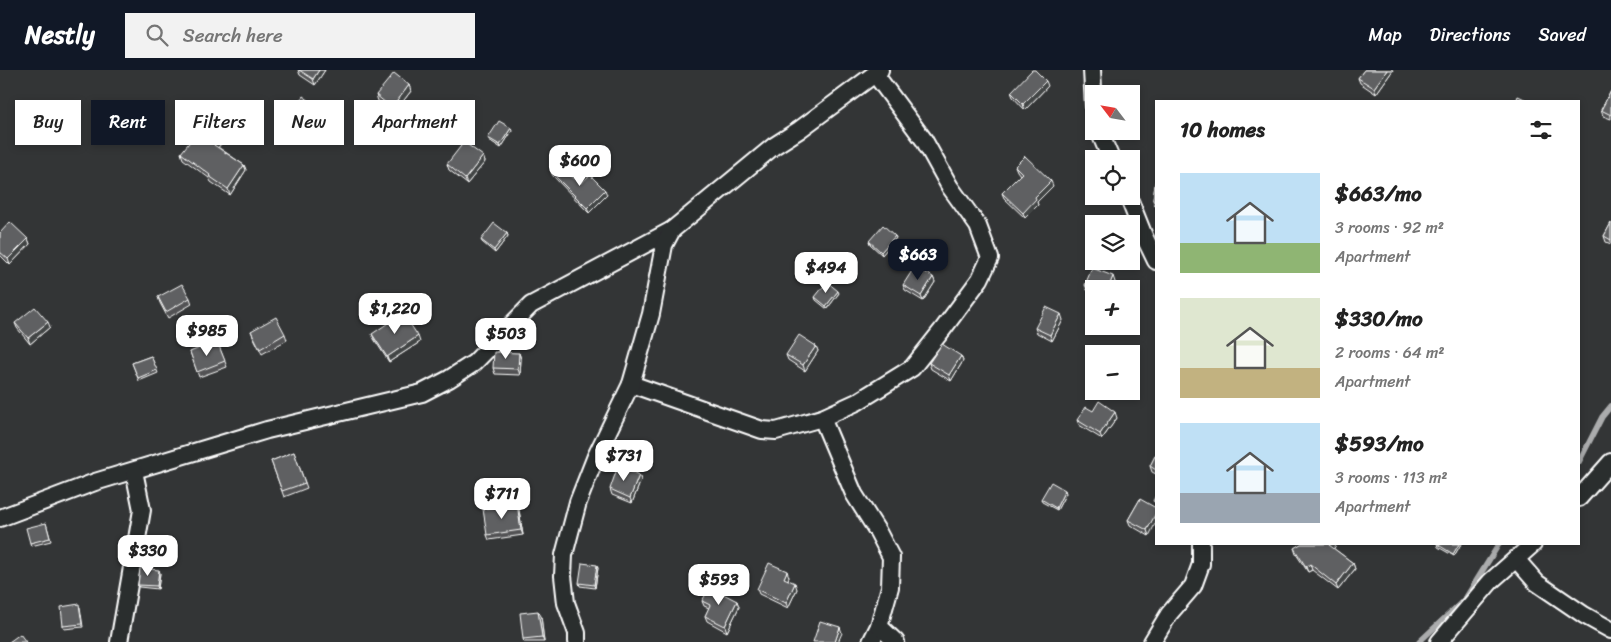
<!DOCTYPE html>
<meta charset="utf-8">
<style>
:root{--surface:#fff;--page:#f2f2f2;--text:#222;--muted:#767676;--accent:#111827}
body{margin:0;font-family:Sriracha,sans-serif;background:var(--page);color:var(--text);height:100vh;display:flex;flex-direction:column;font-size:19px;white-space:nowrap}
*{box-sizing:border-box;margin:0}
p{font-size:16px;color:var(--muted)}
.icon{flex:none;width:28px;height:28px;fill:none;stroke:currentColor;stroke-width:2;stroke-linecap:round;stroke-linejoin:round}
.map{position:relative;flex:1;overflow:hidden}
.panel{position:absolute;left:1155px;top:30px;width:425px;height:445px;display:flex;flex-direction:column;background:var(--surface);border-radius:0px;box-shadow:0 2px 8px #0003}
.panel>*{flex:none}
.banner{position:absolute;left:15px;top:30px;width:475px;height:45px;display:flex;gap:10px}
.needle{width:32px;rotate:301deg}
.fabs{position:absolute;left:1085px;top:15px;display:grid;gap:10px}
.fabs a{display:grid;place-items:center;width:55px;height:55px;border-radius:0px;background:var(--surface);box-shadow:0 2px 8px #0003;font-size:25px}
.price{position:absolute;translate:-50% -42px;padding:0 11px;border-radius:10px;background:#fff;color:#222;font-size:16px;line-height:32px;filter:drop-shadow(0 1px 2px #0008)}
.price::after{content:'';position:absolute;left:50%;top:30px;width:15px;height:11px;margin-left:-8px;background:inherit;clip-path:polygon(0 0,100% 0,50% 100%)}
.price.current{background:var(--accent);color:#fff}
ul{padding:0;list-style:none}
li{display:flex;align-items:center;gap:15px;height:125px;padding:0 25px}
li span{display:grid;place-items:center;flex:none;width:140px;height:100px;border-radius:0px;color:#555}
li>.icon{margin-inline-start:auto}
span .icon{width:60px;height:60px;fill:#fffc;stroke-width:1}
li b{font-size:21px}
h2{display:flex;justify-content:space-between;align-items:center;height:60px;padding:0 25px;font-size:21px}
.pill{padding:0 18px;border-radius:0px;background:var(--surface);box-shadow:0 2px 8px #0003;font-size:18px;line-height:45px}
.pill.current{background:var(--accent);color:#fff}
header{display:flex;align-items:center;gap:30px;box-sizing:border-box;height:70px;padding:0 25px;background:var(--accent);color:#fff}
header strong{font-size:24px}
nav{display:flex;gap:28px;margin-inline-start:auto;font-size:18px}
.search{width:350px;height:45px;background:var(--page);display:flex;align-items:center;gap:12px;box-sizing:border-box;padding:0 18px;border-radius:0px;color:var(--muted);font-size:19px}
.map>svg:first-child{display:block}
.lines{fill:none;stroke-linecap:round;stroke-linejoin:round}
.stream{stroke:#abacad;stroke-width:5.5}
.street-casing{stroke:#fff;stroke-width:20}
.street{stroke:#2a2d2e;stroke-width:16}
.wall{fill:#525354;stroke:#fff}
.shaded-wall{fill:#424445;stroke:#fff}
.building{fill:#5f6162;stroke:#fff}
</style>
<header>
<strong>Nestly</strong>
<div class="search"><svg class="icon" aria-label="search" viewBox="0 0 24 24"><circle cx="10" cy="10" r="6"/><path d="M15 15l6 6"/></svg>Search here</div>
<nav><a>Map</a><a>Directions</a><a>Saved</a></nav>
</header>
<div class="map">
<svg width="1611" height="572" viewBox="0 0 1611 572">
<rect width="100%" height="100%" fill="#333536"/>
<filter id="ink" filterUnits="userSpaceOnUse"><feTurbulence type="fractalNoise" baseFrequency=".02" numOctaves="2"/><feDisplacementMap in="SourceGraphic" scale="10" xChannelSelector="R" yChannelSelector="G"/><feConvolveMatrix kernelMatrix="1 2 1 2 8 2 1 2 1" color-interpolation-filters="sRGB"/></filter>
<g filter="url(#ink)">
<g class="lines">
<g class="stream">
<path d="M1579,392L1602,347L1611,336"/>
<path d="M1419,572L1465,529L1499,474"/>
</g>
<defs>
<g id="street">
<path d="M1092,0L1094,37"/>
<path d="M1099,61L1111,89"/>
<path d="M1128,126L1144,166L1156,191"/>
<path d="M631,314L762,360L776,361L822,348L857,332L912,298L943,259L980,209L990,188L978,156L950,117L924,70L875,4"/>
<path d="M822,348L854,424L878,462L891,487L890,517L879,556L871,572"/>
<path d="M1579,428L1611,392"/>
<path d="M0,448L95,412L267,360L422,323L449,309L474,293L531,235L672,160L774,76L799,60L880,0"/>
<path d="M1516,489L1537,513L1584,545L1611,560"/>
<path d="M879,556L896,572"/>
<path d="M119,572L142,440L134,401"/>
<path d="M577,572V563L566,533L563,506L564,485L578,432L596,386L631,314L651,244L664,175L672,160"/>
<path d="M1152,572L1169,544L1193,516L1201,494V474"/>
<path d="M1439,572L1491,511L1533,474"/>
</g>
</defs>
<use href="#street" class="street-casing"/>
<use href="#street" class="street"/>
</g>
<g class="wall">
<path d="M298,0H325L315,15L300,5Z"/>
<path d="M1364,0H1393L1376,24L1360,13L1358,8Z"/>
<path d="M409,15L411,21L394,43L378,31L376,25Z"/>
<path d="M1048,16L1025,40L1013,27L1011,22Z"/>
<path d="M1611,21V49L1603,46L1601,40Z"/>
<path d="M317,36L319,42L305,60L292,50L290,45Z"/>
<path d="M512,61L501,78L489,70L488,68Z"/>
<path d="M221,74L218,77L244,95L246,100L230,125L211,112L209,108L183,89L181,83Z"/>
<path d="M483,86L485,92L467,114L449,100L447,94Z"/>
<path d="M1015,96L1053,116L1037,132L1038,135L1025,148L1004,128L1002,123L1020,105L1017,101Z"/>
<path d="M551,102L581,113L607,125L589,143L553,106Z"/>
<path d="M1156,107V136H1155L1153,130Z"/>
<path d="M1611,153V174L1606,172L1604,166Z"/>
<path d="M0,163L28,169L30,174L10,195L0,185Z"/>
<path d="M507,163L508,166L495,183L482,172L481,170Z"/>
<path d="M895,166L896,168L882,185L870,174L869,171Z"/>
<path d="M933,207L935,212L923,231L905,220L903,215Z"/>
<path d="M1115,212L1112,219H1094V223L1087,220L1085,215Z"/>
<path d="M839,223L827,239L816,230L815,227Z"/>
<path d="M158,227L190,228L192,234L168,248L160,233Z"/>
<path d="M1063,250L1052,271L1037,263L1035,258Z"/>
<path d="M15,253L50,257L30,274L17,258Z"/>
<path d="M251,261L285,264L287,270L262,284L253,266Z"/>
<path d="M372,264L420,272L389,292L374,269Z"/>
<path d="M217,271L227,297L199,307L190,282Z"/>
<path d="M816,276L818,281L805,301L788,290L786,285Z"/>
<path d="M519,283L521,289L520,305L495,304L493,298Z"/>
<path d="M151,286L158,303L139,311L132,293Z"/>
<path d="M961,286L963,291L951,311L931,299L929,293Z"/>
<path d="M1117,348L1102,369L1079,355L1077,350Z"/>
<path d="M294,382L307,418L284,427L271,391Z"/>
<path d="M1156,384V404L1152,402L1150,396Z"/>
<path d="M639,405L641,410L632,433L612,425L610,419Z"/>
<path d="M1066,423L1057,440L1042,432L1041,429Z"/>
<path d="M1140,429L1149,466L1130,455L1128,450Z"/>
<path d="M517,434L519,440L523,465L489,470L487,465Z"/>
<path d="M46,453L51,471L31,476L30,473Z"/>
<path d="M1301,474H1337L1333,478L1353,493L1355,499L1338,520L1312,500L1308,502L1296,484L1294,478Z"/>
<path d="M1437,474H1461L1454,486L1438,477Z"/>
<path d="M598,498L595,518L580,516L579,513Z"/>
<path d="M160,503L158,519L139,517L138,515Z"/>
<path d="M789,507L788,510L797,519L788,538L759,524L757,519Z"/>
<path d="M702,531H737L739,537L727,562L707,551L705,546L709,538L704,536Z"/>
<path d="M80,537L83,557L64,559L63,556Z"/>
<path d="M541,546L544,572H524L523,569Z"/>
</g>
<g class="shaded-wall">
<path d="M319,0H325L315,15L313,9Z"/>
<path d="M1387,0H1393L1376,24L1374,18Z"/>
<path d="M1046,11L1048,16L1025,40L1023,34Z"/>
<path d="M409,15L411,21L394,43L392,38Z"/>
<path d="M317,36L319,42L305,60L303,55Z"/>
<path d="M511,58L512,61L501,78L500,75Z"/>
<path d="M219,68L221,74L216,80L214,75Z"/>
<path d="M483,86L485,92L467,114L465,109Z"/>
<path d="M244,95L246,100L230,125L228,119Z"/>
<path d="M1051,111L1053,116L1037,132L1038,135L1025,148L1023,143L1035,127Z"/>
<path d="M605,120L607,125L589,143L587,138Z"/>
<path d="M507,163L508,166L495,183L494,180Z"/>
<path d="M895,166L896,168L882,185L881,182Z"/>
<path d="M28,169L30,174L10,195L8,189Z"/>
<path d="M1113,206L1115,212L1112,219H1108Z"/>
<path d="M933,207L935,212L923,231L921,226Z"/>
<path d="M838,221L839,223L827,239L826,236Z"/>
<path d="M1061,244L1063,250L1052,271L1050,265Z"/>
<path d="M48,252L50,257L30,274L28,268Z"/>
<path d="M418,266L420,272L389,292L387,287Z"/>
<path d="M816,276L818,281L805,301L803,295Z"/>
<path d="M519,283L521,289L520,305L518,299Z"/>
<path d="M961,286L963,291L951,311L949,305Z"/>
<path d="M1115,342L1117,348L1102,369L1100,364Z"/>
<path d="M639,405L641,410L632,433L630,428Z"/>
<path d="M1065,420L1066,423L1057,440L1056,438Z"/>
<path d="M517,434L519,440L523,465L521,460Z"/>
<path d="M1156,443V452L1149,466L1147,460Z"/>
<path d="M1331,474H1337L1332,481L1329,475Z"/>
<path d="M1459,474H1461L1454,486L1453,484Z"/>
<path d="M1353,493L1355,499L1338,520L1336,515Z"/>
<path d="M1310,494L1312,500L1308,502L1306,497Z"/>
<path d="M597,495L598,498L595,518L594,515Z"/>
<path d="M159,500L160,503L158,519L157,516Z"/>
<path d="M787,501L789,507L786,514L784,508Z"/>
<path d="M795,513L797,519L788,538L786,533Z"/>
<path d="M737,531L739,537L727,562L725,556Z"/>
<path d="M538,541L541,546L544,572L542,567Z"/>
<path d="M840,557L842,563L838,572H835Z"/>
</g>
<g class="building">
<path d="M299,0H319L313,9Z"/>
<path d="M1032,0H1035L1046,11L1023,34L1011,22Z"/>
<path d="M1364,0H1387L1374,18L1358,8Z"/>
<path d="M394,3L409,15L392,38L376,25Z"/>
<path d="M1611,21V45L1601,40Z"/>
<path d="M303,26L317,36L303,55L290,45Z"/>
<path d="M1518,26L1529,31H1516Z"/>
<path d="M499,51L511,58L500,75L488,68Z"/>
<path d="M202,56L219,68L214,75L244,95L228,119L209,106L210,105L181,83Z"/>
<path d="M464,72L483,86L465,109L447,94Z"/>
<path d="M1025,86L1051,111L1035,127L1036,129L1023,143L1002,123L1022,103L1015,96Z"/>
<path d="M556,96L581,113L590,105L605,120L587,138L551,102Z"/>
<path d="M1156,107V131L1153,130Z"/>
<path d="M10,152L28,169L8,189L0,182V163Z"/>
<path d="M494,153L507,163L494,180L481,170Z"/>
<path d="M1611,153V170L1604,166Z"/>
<path d="M883,155L895,166L881,182L869,171Z"/>
<path d="M915,196L933,207L921,226L903,215Z"/>
<path d="M1092,198L1113,206L1108,219H1096L1085,215Z"/>
<path d="M827,212L838,221L826,236L815,227Z"/>
<path d="M182,214L190,228L166,242L158,227Z"/>
<path d="M35,237L48,252L28,268L15,253Z"/>
<path d="M1046,237L1061,244L1050,265L1035,258Z"/>
<path d="M403,243L418,266L387,287L372,264Z"/>
<path d="M276,247L285,264L260,279L251,261Z"/>
<path d="M799,265L816,276L803,295L786,285Z"/>
<path d="M217,271L225,291L197,302L190,282Z"/>
<path d="M942,274L961,286L949,305L929,293Z"/>
<path d="M494,282L519,283L518,299L493,298Z"/>
<path d="M151,286L157,300L138,308L132,293Z"/>
<path d="M1099,331L1115,342L1100,364L1077,350L1086,337L1093,341Z"/>
<path d="M294,382L305,413L282,421L271,391Z"/>
<path d="M1156,384V400L1150,396Z"/>
<path d="M618,396L639,405L630,428L610,419Z"/>
<path d="M1051,412L1065,420L1056,438L1041,429Z"/>
<path d="M1156,425V433L1153,431Z"/>
<path d="M1140,429L1156,438V443L1147,460L1128,450Z"/>
<path d="M517,434L521,460L487,465L483,439Z"/>
<path d="M46,453L50,468L30,473L26,458Z"/>
<path d="M1301,474H1331L1329,475L1353,493L1336,515L1310,494L1306,497L1294,478Z"/>
<path d="M1437,474H1459L1453,484Z"/>
<path d="M582,493L597,495L594,515L579,513Z"/>
<path d="M769,493L787,501L784,508L795,513L786,533L757,519Z"/>
<path d="M140,498L159,500L157,516L138,515Z"/>
<path d="M710,517L737,531L725,556L705,546L710,535L702,531Z"/>
<path d="M79,534L82,554L63,556L61,537Z"/>
<path d="M538,541L542,567L523,569L520,543Z"/>
<path d="M820,551L840,557L835,572H813Z"/>
<path d="M20,564L26,572H9Z"/>
</g>
</g>
</svg>
<div class="fabs">
<a><svg class="needle" viewBox="-14 -14 28 28"><path d="M0-13l5 13h-10z" fill="#e53935"/><path d="M0 13l5-13h-10z" fill="#767676"/></svg></a>
<a><svg class="icon" aria-label="locate" viewBox="0 0 24 24"><circle cx="12" cy="12" r="6"/><path d="M12 2v4M12 18v4M2 12h4M18 12h4"/></svg></a>
<a><svg class="icon" aria-label="layers" viewBox="0 0 24 24"><path d="M12 4l9 5-9 5-9-5zM3 14l9 5 9-5"/></svg></a>
<a>+</a>
<a>−</a>
</div>
<b class="price" style="left:580px;top:117px">$600</b>
<b class="price current" style="left:918px;top:211px">$663</b>
<b class="price" style="left:826px;top:224px">$494</b>
<b class="price" style="left:395px;top:265px">$1,220</b>
<b class="price" style="left:207px;top:287px">$985</b>
<b class="price" style="left:506px;top:290px">$503</b>
<b class="price" style="left:624px;top:412px">$731</b>
<b class="price" style="left:502px;top:450px">$711</b>
<b class="price" style="left:148px;top:507px">$330</b>
<b class="price" style="left:719px;top:536px">$593</b>
<div class="banner">
<a class="pill">Buy</a>
<a class="pill current">Rent</a>
<a class="pill">Filters</a>
<a class="pill">New</a>
<a class="pill">Apartment</a>
</div>
<section class="panel">
<h2>10 homes<svg class="icon" aria-label="filters" viewBox="0 0 24 24"><path d="M4 7h16M4 17h16"/><circle cx="9" cy="7" r="2"/><circle cx="15" cy="17" r="2"/></svg></h2>
<ul>
<li><span style="background:linear-gradient(#bfe0f5 70%,#8fb573 0)"><svg class="icon" aria-label="home" viewBox="0 0 24 24"><path d="M3 11l9-7 9 7M6 9v11h12V9"/></svg></span><div><b>$663/mo</b><p>3 rooms · 92 m²</p><p>Apartment</p></div></li>
<li><span style="background:linear-gradient(#dfe7d0 70%,#c2b280 0)"><svg class="icon" aria-label="home" viewBox="0 0 24 24"><path d="M3 11l9-7 9 7M6 9v11h12V9"/></svg></span><div><b>$330/mo</b><p>2 rooms · 64 m²</p><p>Apartment</p></div></li>
<li><span style="background:linear-gradient(#bfe0f5 70%,#9aa5b1 0)"><svg class="icon" aria-label="home" viewBox="0 0 24 24"><path d="M3 11l9-7 9 7M6 9v11h12V9"/></svg></span><div><b>$593/mo</b><p>3 rooms · 113 m²</p><p>Apartment</p></div></li>
</ul>
</section>
</div>
